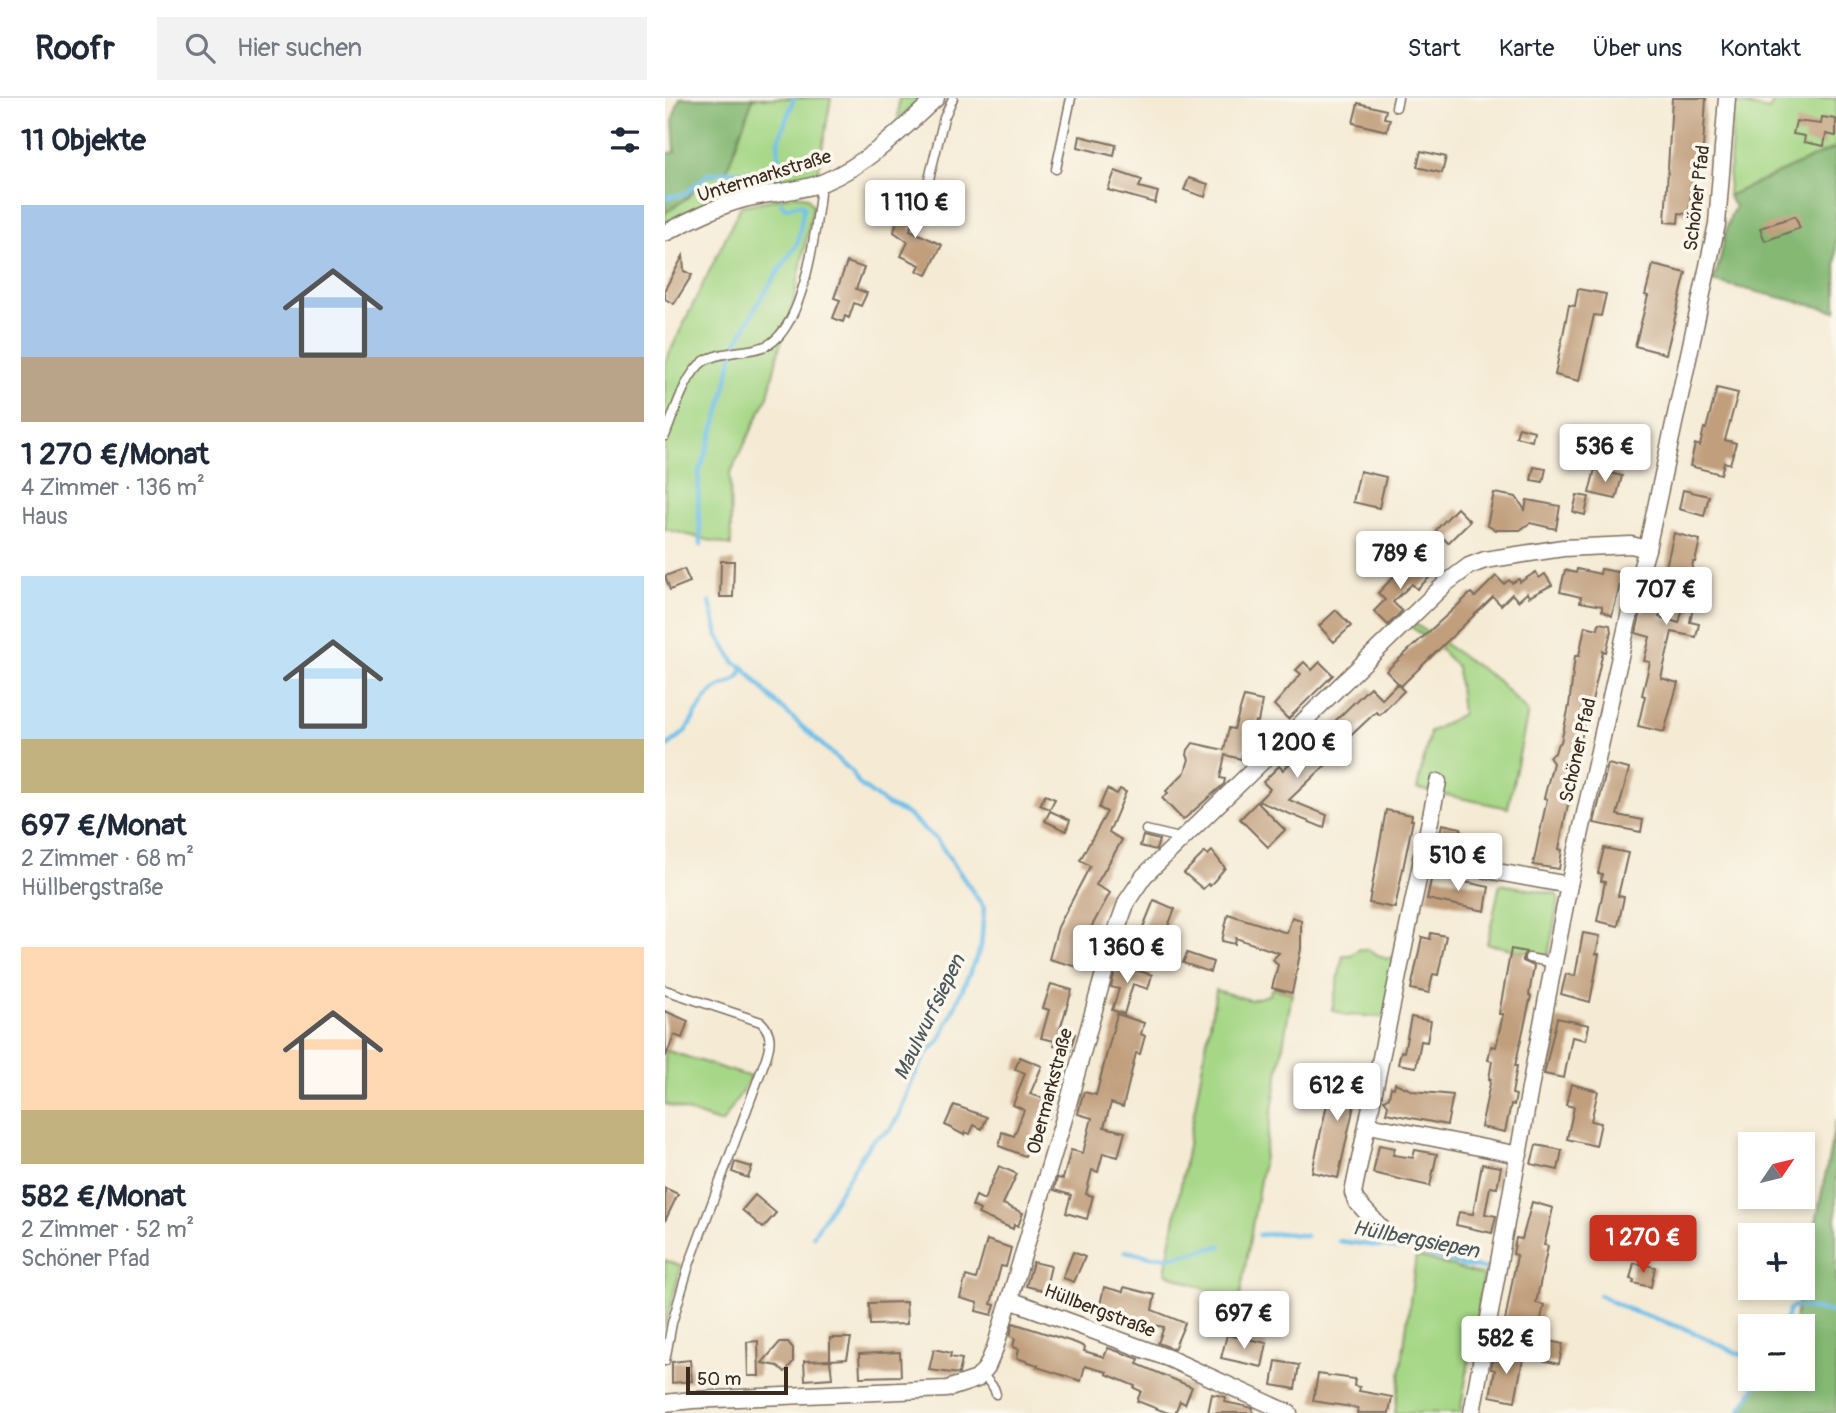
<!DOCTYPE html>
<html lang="de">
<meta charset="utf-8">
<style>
:root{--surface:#fff;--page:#f2f2f3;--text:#1f2937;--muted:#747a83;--line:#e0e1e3;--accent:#c8321e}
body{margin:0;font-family:Pangolin,sans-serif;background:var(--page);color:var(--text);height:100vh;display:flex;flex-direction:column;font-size:26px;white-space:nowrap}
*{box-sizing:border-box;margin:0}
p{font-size:23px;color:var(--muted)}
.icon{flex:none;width:38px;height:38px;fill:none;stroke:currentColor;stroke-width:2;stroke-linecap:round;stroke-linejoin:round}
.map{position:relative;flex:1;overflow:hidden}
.panel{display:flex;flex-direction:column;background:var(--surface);width:665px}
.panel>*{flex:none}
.needle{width:46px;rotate:55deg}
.controls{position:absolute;left:1073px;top:1034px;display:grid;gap:14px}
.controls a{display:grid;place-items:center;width:77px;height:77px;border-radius:0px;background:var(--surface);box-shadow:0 4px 10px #0003;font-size:35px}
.scale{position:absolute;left:21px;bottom:18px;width:102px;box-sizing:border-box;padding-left:7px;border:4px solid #3b2a1e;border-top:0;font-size:19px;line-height:24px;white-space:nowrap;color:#3b2a1e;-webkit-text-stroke:5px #fbf7ec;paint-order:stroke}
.price{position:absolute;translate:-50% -60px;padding:0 16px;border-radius:7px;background:#fff;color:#222;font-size:23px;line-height:46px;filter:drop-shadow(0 2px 4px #0008)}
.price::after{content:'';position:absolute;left:50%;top:42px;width:21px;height:16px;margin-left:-10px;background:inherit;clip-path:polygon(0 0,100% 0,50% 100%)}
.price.selected{background:var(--accent);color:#fff}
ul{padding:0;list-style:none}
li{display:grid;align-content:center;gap:14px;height:371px;padding:0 21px}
li span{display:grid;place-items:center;height:217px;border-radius:0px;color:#555}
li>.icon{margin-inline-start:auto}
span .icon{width:126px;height:126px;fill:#fffc;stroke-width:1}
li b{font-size:30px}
h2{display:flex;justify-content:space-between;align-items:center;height:84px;padding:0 21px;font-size:30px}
header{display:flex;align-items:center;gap:42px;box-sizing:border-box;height:98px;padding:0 35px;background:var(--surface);border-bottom:2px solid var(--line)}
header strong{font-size:33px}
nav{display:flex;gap:38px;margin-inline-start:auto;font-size:24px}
.search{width:490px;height:63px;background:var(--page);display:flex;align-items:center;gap:18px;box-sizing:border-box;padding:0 24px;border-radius:0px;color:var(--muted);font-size:26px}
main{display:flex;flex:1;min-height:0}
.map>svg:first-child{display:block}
.green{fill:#a6d786;stroke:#708052;stroke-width:2}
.forest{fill:#84b873;stroke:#607148;stroke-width:2}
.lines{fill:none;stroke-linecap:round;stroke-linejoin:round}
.stream{stroke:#6ebfe9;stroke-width:4.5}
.building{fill:#c19f7d;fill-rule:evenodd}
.service-casing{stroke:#7c6e5e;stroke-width:11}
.minor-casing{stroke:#7c6e5e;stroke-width:19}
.service{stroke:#fff;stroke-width:8}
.minor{stroke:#fff;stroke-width:16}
.labels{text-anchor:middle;stroke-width:7;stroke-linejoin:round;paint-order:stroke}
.street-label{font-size:19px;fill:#3b2a1e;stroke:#fbf7ec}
.water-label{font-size:21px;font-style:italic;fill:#4a575b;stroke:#fbf7ec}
</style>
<header>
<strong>Roofr</strong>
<div class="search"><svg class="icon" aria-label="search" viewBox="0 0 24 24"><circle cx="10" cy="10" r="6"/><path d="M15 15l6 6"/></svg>Hier suchen</div>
<nav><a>Start</a><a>Karte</a><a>Über uns</a><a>Kontakt</a></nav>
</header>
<main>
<section class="panel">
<h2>11 Objekte<svg class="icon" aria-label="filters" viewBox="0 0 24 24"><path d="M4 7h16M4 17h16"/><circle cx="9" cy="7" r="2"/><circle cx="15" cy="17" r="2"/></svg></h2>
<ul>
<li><span style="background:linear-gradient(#a9c7e8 70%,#b9a48a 0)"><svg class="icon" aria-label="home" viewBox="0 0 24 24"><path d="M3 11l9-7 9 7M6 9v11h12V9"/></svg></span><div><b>1 270 €/Monat</b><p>4 Zimmer · 136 m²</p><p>Haus</p></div></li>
<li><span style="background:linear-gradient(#bfe0f5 75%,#c2b280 0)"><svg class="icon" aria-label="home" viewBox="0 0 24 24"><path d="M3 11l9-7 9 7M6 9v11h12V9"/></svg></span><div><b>697 €/Monat</b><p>2 Zimmer · 68 m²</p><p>Hüllbergstraße</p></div></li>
<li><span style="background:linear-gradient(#ffd9b3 75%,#c2b280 0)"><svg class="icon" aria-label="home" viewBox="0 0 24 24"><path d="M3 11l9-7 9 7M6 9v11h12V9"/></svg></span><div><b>582 €/Monat</b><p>2 Zimmer · 52 m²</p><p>Schöner Pfad</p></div></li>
</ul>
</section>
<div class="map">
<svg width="1171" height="1315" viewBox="0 0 1171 1315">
<rect width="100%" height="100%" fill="#fbf7ec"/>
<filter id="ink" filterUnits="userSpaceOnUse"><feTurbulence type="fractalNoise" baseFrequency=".0143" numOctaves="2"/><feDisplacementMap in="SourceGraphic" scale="14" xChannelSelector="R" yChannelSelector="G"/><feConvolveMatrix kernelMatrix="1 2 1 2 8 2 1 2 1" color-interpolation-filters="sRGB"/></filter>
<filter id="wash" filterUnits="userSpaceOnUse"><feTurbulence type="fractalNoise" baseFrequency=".00686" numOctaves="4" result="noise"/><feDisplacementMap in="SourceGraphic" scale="28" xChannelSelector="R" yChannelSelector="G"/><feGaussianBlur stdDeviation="1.57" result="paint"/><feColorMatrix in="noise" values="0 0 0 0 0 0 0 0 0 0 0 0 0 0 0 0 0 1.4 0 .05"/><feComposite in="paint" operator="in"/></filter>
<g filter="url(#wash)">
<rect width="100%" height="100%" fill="#f5ebd5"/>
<g class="green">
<path d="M88,0H166L153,75L59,95L0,126V115L23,99L38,80L61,74Z"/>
<path d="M234,0H257L233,21Z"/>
<path d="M1111,0H1171V49L1063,98L1069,5L1104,12Z"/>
<path d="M131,97L142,99L148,108L126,216L115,248L103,298L65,376L66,448L0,431V264L76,108Z"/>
<path d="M749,525L832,582L863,614L843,710L752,691L765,634L797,616L792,569L771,547L745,528Z"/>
<path d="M835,786L891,796L894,802L883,858L822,846Z"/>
<path d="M695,851L704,852L721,861L728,859L729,862L722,920L690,917L682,918L667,912L678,857H685Z"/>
<path d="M607,890L627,895L574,1205L500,1175L551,892L585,902L604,897Z"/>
<path d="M0,952L86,979L57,1025L0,1006Z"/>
<path d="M751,1158L819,1178L795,1315H730Z"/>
<path d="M0,1162L16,1168L0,1230Z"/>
</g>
<g class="forest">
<path d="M15,0H88L61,74L38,80L23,99L0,115V56L10,54L8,20Z"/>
<path d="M1171,49V213L1047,183C1060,160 1056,132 1070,109L1063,98Z"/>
<path d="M1171,1022V1315H1073L1097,1281H1138V1228H1128L1136,1190H1138Z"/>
</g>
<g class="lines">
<g class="stream">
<path d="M115,80L113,44L129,0"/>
<path d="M0,100L20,96L42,77L62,73L92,75L115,72"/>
<path d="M36,446L33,407L34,374L54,316L70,248L94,203L133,144L139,108L135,106L121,110L116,105"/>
<path d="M45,504L53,537L70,565L78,569L108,602L187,674L194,686L221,706L242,716L272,742L319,810L316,849L275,942L261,956L249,978L233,1019L225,1032L209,1041L198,1055L148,1138"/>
<path d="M0,650C6,644 16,639 21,632C30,620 35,606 46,595C56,584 76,587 78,569"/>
<path d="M594,1137L618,1135L641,1138"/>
<path d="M674,1143L751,1153L799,1168L823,1171"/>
<path d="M460,1153L484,1158L506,1159L556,1148"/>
<path d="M934,1197L962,1211L1023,1232L1074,1256L1085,1258"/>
<path d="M1119,1228L1124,1212L1129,1208L1171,1215"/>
<path d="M1074,1315L1095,1281"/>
</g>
</g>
<g id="blocks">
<g class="building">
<path d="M1007,0H1041L1038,50H1034L1033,67H1029L1024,116L1014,115L1013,125L1000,124Z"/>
<path d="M693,5L721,12L719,20L725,21L722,33L688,25Z"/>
<path d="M1157,19L1171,21V38L1161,36L1159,48L1139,44L1140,38L1128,36L1131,23L1156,26Z"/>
<path d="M415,38L451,47L449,58L413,49Z"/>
<path d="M756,53L781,59L777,75L752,69Z"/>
<path d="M450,73L477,82L474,89L493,94L490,105L443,92Z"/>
<path d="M524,80L543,86L540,99L519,92Z"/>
<path d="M237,101L251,104L245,132L277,147L262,177L252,173L255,167L236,158L243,144L229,134Z"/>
<path d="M1130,118L1135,130L1100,143L1095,130Z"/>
<path d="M18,158L19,173L27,177L9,206L0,201V191Z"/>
<path d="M182,164L199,170L191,191L202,195L196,208L189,205L184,220L180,218L178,224L168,220L175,202L169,200Z"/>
<path d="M988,167L1021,175L1001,256L970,248L983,198L980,197Z"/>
<path d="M913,191L941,196L936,218L929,217L914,283L890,277L904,207L910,208Z"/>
<path d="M1052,290L1073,295L1060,342L1071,345L1065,366L1059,364L1056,376L1025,368L1030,346L1035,348L1039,330L1041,331Z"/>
<path d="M854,329L869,333L867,343L851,339Z"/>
<path d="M869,369L881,371L878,384L866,382Z"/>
<path d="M930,371L957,378L951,401L924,395Z"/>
<path d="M695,373L721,379L714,410L688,404Z"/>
<path d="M1018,392L1044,398L1039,418L1014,411Z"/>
<path d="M829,395L851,399L860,412L862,402L895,408L891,431L865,425L855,432H830L822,427Z"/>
<path d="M912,397L924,399L920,417L908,414Z"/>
<path d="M792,410L805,423L783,445L771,432Z"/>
<path d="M1009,435L1035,442L1030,464H1028L1022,497L1030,499L1025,524L1034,526L1031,539L1007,534L996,580L1013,585L999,634L973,628L980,598L977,597L985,564L979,563L985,539L971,535L976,513L979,514L990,471L1000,473ZM1000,498L1020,503L1014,525L994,519Z"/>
<path d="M56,463H69L68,499H55Z"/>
<path d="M752,463L767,477L752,491L747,486L728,504L737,513L723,527L709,513L720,502L713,495L734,473L738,477Z"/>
<path d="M19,471L25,484L5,492L0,478Z"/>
<path d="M912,471L935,476L936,471L958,475L947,518L937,513V508L915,504L916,499L895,494L900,472L911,475Z"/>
<path d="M871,474L874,480L880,476L887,487L864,499L862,495L853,503L847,496L836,507L828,499L736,588L721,573L806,495L810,499L831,478L839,486L844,482L847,485L854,481L855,484Z"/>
<path d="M671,512L686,528L669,544L654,528Z"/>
<path d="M934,525L945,527L946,534L941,554L938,553L925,612H922L894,751L897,752L894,771L868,767L882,701L879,700L888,665L884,659L890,655L892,648L896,644L904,608L910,558H914L920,528L933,531Z"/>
<path d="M639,564L647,572L655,564L668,577L623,621L609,607L636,576L631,572Z"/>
<path d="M732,586L739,593L715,617L711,614L680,643L665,628L705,589L717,601Z"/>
<path d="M579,599L597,603L593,624L590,623L584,652L578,650L576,661L560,657L555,680L560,681L559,686L518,722L497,700L503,695L501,693L520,674L524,661L522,657L523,652L528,645L559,652L564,630L569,631Z"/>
<path d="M657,625L665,633L651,647L656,652L648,660L664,664L624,702L662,717L659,730L593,703L605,691L598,684L614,668L618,672L635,655L631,651Z"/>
<path d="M943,666L964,671L952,717L978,722L976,734L929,725Z"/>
<path d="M442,691L452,696L455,691L461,694L444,734L457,742L431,787L445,795L422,837L413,869L384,861L393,829L425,768L415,762L442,714L434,710Z"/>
<path d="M380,697L390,701L385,711L375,707Z"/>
<path d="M592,704L620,732L603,749L575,721Z"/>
<path d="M721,712L747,717L746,722H748L730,810L704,805Z"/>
<path d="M385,713L405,722L401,733L380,723Z"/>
<path d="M777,726L796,730V734L807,736L803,752L773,746Z"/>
<path d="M478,738L494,742L491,752L475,748Z"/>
<path d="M939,750L963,755L953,798L959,799L953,828L932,823L940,784L936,783L937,776L933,775Z"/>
<path d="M547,753L560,770L545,788L543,786L538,791L519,775L540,754L543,757Z"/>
<path d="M767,777L824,789L820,813L762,801Z"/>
<path d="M489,802L510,811L497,843L476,834Z"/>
<path d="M563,816L622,835L627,819L636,822V851L627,895L607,890L613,867L608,861L614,855L571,840L570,846L557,843Z"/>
<path d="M766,835L781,838L773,877L768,876L764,895L746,891L757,839L765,841Z"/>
<path d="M918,835L935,838L931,856H934L925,904L896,896L901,876L910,878Z"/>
<path d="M846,851L861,854L858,858V863L869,868L864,897L866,898L850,968H852L847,996L851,997L849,1007L846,1006L840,1034L816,1029L826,981H824L827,963L823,962L826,948L831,949L838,916H834Z"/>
<path d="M522,855L548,864L545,874L518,865Z"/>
<path d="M452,866L487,877L483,891L468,886L459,916L447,912L454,891L446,889Z"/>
<path d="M386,886L407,892L395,931L410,936L405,953L389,948L390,943L376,940L384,912L378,910Z"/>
<path d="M0,913L23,923L17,940L9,937L1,959Z"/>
<path d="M452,916L479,925L476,936L480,938L475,956L471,955L458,1009L446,1005L439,1029L460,1034L453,1059L438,1055L433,1074L427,1072L421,1096L428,1098L422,1121L401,1115L406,1097L389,1092L392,1080L398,1081L406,1052L418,1055L427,1020L413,1016L416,1003L419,994L431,997Z"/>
<path d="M746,919L766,923L762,944L756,943L751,969L733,966L736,953L739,954Z"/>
<path d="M892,920L924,927L921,942L907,939L899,980L879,976Z"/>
<path d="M355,959L377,968L365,996L388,1003L384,1020L375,1017L360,1058L334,1048L337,1034L349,1038L359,1012L348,1007L360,975L350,971Z"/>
<path d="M670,970L696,976L673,1080L647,1074Z"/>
<path d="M730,985L748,993L788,997L782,1027L721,1015L723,1007L719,1002L724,999L726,989L729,990Z"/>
<path d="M906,986L933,993L926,1023L936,1025L931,1048L902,1041L909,1009L901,1007Z"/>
<path d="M289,1007L322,1019L317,1031L309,1027L305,1036L300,1034L299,1037L280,1027Z"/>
<path d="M714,1047L730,1050L728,1057L748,1060L750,1052L772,1056L765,1088L708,1075Z"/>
<path d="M871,1047L897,1052L893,1072L866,1066Z"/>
<path d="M70,1064L87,1069L83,1080L67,1074Z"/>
<path d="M817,1066L836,1069L832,1090L825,1089L820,1116L831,1118L827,1135L791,1127L794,1114L808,1116Z"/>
<path d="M334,1068L352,1076L338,1106L358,1115L353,1128L349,1126L348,1131L313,1116L315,1112L307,1108L311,1098L319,1102Z"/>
<path d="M0,1090L13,1096L0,1123Z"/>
<path d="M90,1097L111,1115L98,1130L77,1112Z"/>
<path d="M867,1104L888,1110L879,1147L883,1148L871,1205L879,1207L874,1230L840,1223L852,1157L848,1156L851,1140L857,1141Z"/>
<path d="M322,1142L346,1150L341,1169L336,1168L326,1206L330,1207L327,1217L311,1213L313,1205L295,1200L301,1178L311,1181Z"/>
<path d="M408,1154L420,1159L409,1184L398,1180Z"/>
<path d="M368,1164L386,1168L380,1193L361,1188Z"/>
<path d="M969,1165L990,1169L986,1189L968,1185L969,1182L965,1181Z"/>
<path d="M439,1189L458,1194L459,1189L490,1197L487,1212L520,1225L509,1251L493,1245L499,1229L433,1216Z"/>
<path d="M241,1204L242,1226L205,1227L204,1205Z"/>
<path d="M582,1208L613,1214L611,1225L580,1219Z"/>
<path d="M348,1225L411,1245L420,1249L419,1253L439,1259L443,1250L463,1257L474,1261L472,1266L527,1289L520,1306L515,1303L510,1315H503L472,1303L476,1293L469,1290L470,1288L441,1276L442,1274L420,1268L416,1283L372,1269L373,1267L352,1260L354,1251L348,1249L350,1240L345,1238Z"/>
<path d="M562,1237L602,1245L597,1269L556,1260Z"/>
<path d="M165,1240H186L182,1261L165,1262Z"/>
<path d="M876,1241L898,1246L894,1266L872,1261Z"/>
<path d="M93,1243L94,1278H83L82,1244Z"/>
<path d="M115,1244H123L128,1250V1264L120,1274L113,1268L97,1265Z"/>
<path d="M269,1251L286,1255L285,1259L297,1261L294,1276L264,1272Z"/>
<path d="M829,1253L858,1261L850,1303L825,1298L830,1272L826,1271Z"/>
<path d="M235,1254L236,1278L195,1279L194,1256Z"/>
<path d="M25,1262L27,1283L7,1285V1264Z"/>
<path d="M165,1262L167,1280L140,1282L139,1263Z"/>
<path d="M611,1263L634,1267L630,1291L607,1287Z"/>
<path d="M653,1276L690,1281L689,1288L695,1289L694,1293L727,1299L724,1315H692L693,1310L648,1303Z"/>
<path d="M547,1296L561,1299L560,1304L588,1310L587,1315H543Z"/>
</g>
</g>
</g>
<g filter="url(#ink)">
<use href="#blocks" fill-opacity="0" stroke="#7c6e5e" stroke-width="2"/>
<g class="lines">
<defs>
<g id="service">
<path d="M731,9L733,0"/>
<path d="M391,71L406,0"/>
<path d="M254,122L279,20L288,0"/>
<path d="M0,338C9,316 20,276 39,263C46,259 57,256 65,255C78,252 94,253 106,245C141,221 152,126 156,86"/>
<path d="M481,732L519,741"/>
<path d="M864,860L889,865"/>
<path d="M0,892L96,924C107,935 106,945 101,960L24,1167L7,1225L0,1263"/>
<path d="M317,1276L329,1290L331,1296"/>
</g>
<g id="minor">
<path d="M0,135C25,122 52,108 79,101C103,95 137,93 159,84C202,66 237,32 271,0"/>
<path d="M756,760L904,787"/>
<path d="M704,1027L854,1057"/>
<path d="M718,1132L691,1103L688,1095L773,684"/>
<path d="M345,1202L503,1260L624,1315"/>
<path d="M0,1305L28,1302L282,1291L312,1281L322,1269L330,1250L398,1024L449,839L462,803L479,778L780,486L804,468L820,462L898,450L966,447L982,451"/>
<path d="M807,1315L871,957L904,787L969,496L982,451L1052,126L1062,0"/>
</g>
</defs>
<use href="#service" class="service-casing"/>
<use href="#minor" class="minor-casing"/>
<use href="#service" class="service"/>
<use href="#minor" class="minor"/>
</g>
</g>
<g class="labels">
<g class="street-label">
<text transform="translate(99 77) rotate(-17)" y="7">Untermarkstraße</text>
<text transform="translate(1031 100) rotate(-83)" y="7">Schöner Pfad</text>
<text transform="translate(912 652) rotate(-77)" y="7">Schöner Pfad</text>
<text transform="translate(384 993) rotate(-75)" y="7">Obermarkstraße</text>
<text transform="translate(435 1212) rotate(21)" y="7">Hüllbergstraße</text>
</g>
<g class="water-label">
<text transform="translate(264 919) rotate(-64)" y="7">Maulwurfsiepen</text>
<text transform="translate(751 1141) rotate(11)" y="7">Hüllbergsiepen</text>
</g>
</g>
</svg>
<div class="controls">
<a><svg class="needle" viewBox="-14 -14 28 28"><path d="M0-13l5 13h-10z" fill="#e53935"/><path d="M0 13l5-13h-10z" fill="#747a83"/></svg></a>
<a>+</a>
<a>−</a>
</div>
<div class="scale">50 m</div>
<b class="price" style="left:250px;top:142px">1 110 €</b>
<b class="price" style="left:940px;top:386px">536 €</b>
<b class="price" style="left:735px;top:493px">789 €</b>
<b class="price" style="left:1001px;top:529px">707 €</b>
<b class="price" style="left:632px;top:682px">1 200 €</b>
<b class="price" style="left:793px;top:795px">510 €</b>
<b class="price" style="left:462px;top:887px">1 360 €</b>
<b class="price" style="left:672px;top:1025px">612 €</b>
<b class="price selected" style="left:978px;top:1177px">1 270 €</b>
<b class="price" style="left:579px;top:1253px">697 €</b>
<b class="price" style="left:841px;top:1278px">582 €</b>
</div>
</main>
